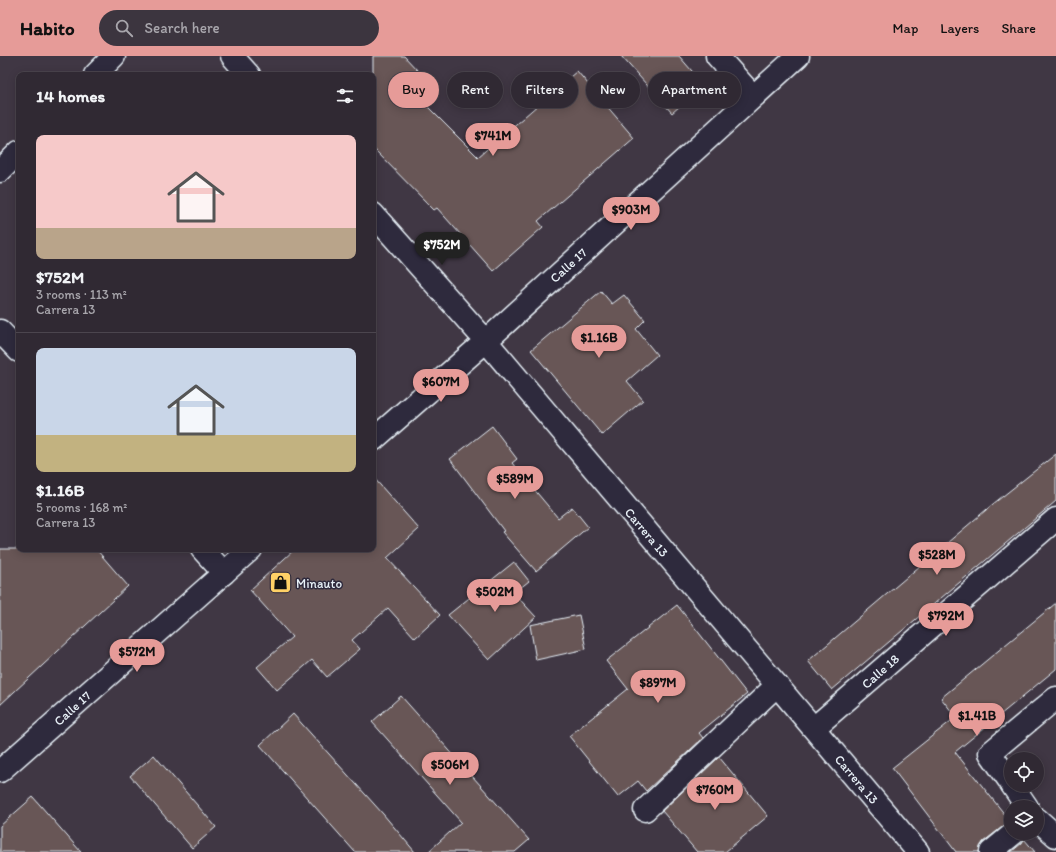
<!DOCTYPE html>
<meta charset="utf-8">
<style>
:root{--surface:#302933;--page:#3c353f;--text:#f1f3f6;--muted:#a8a6ac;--line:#4b454e;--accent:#e69b98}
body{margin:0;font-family:Itim,sans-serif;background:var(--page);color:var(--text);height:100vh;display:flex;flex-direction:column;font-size:15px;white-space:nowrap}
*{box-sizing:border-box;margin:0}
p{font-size:13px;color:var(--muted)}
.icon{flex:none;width:22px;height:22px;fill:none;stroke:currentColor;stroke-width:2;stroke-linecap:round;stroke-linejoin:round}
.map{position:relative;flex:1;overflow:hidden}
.details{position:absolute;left:16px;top:16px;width:360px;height:480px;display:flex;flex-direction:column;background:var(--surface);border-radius:8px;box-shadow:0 2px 10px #0003,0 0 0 1px var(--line)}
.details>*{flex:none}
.banner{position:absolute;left:388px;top:16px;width:380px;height:36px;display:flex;gap:8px}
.controls{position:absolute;left:1004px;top:696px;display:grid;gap:8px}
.controls a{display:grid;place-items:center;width:40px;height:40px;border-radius:50%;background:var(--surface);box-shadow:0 2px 10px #0003,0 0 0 1px var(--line);font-size:20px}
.price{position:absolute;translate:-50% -34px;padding:0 9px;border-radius:14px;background:var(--accent);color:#111;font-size:13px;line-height:26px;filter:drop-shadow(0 1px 2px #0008)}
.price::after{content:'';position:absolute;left:50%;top:24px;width:12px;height:9px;margin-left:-6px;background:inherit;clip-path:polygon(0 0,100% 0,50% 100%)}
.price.on{background:#222;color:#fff}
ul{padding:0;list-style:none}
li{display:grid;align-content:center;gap:8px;height:212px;padding:0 20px}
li+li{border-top:1px solid var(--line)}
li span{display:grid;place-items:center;height:124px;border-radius:8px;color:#555}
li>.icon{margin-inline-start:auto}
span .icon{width:72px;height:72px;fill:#fffc;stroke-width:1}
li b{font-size:17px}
h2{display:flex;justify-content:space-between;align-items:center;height:48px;padding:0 20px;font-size:17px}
.tag{padding:0 14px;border-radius:18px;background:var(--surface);box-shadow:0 2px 10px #0003,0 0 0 1px var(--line);font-size:14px;line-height:36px}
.tag.on{background:var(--accent);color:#111}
header{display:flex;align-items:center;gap:24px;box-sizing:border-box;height:56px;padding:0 20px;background:var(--accent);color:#111}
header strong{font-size:19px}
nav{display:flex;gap:22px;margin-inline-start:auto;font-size:14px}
.search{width:280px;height:36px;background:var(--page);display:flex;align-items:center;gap:10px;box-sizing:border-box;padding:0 14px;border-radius:22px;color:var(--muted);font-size:15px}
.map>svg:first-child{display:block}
.building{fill:#685656;stroke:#e8f1f8}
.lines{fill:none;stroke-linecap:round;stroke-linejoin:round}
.street-casing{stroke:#e8f1f8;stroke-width:25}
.secondary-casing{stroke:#e8f1f8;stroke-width:25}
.street{stroke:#2f2a3d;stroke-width:22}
.secondary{stroke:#2f2a3d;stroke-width:22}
.labels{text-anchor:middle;stroke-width:3;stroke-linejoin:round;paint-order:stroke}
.street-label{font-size:13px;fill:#e8f1f8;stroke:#2f2a3d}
.poi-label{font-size:13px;fill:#e8f1f8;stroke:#2f2a3d;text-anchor:start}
</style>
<header>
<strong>Habito</strong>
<div class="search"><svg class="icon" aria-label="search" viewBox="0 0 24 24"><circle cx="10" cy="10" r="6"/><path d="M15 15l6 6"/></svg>Search here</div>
<nav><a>Map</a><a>Layers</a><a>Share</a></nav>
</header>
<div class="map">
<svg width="1056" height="796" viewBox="0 0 1056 796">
<rect width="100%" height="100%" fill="#403744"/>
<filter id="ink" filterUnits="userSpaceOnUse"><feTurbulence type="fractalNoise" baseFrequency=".025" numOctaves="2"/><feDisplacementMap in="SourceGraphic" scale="8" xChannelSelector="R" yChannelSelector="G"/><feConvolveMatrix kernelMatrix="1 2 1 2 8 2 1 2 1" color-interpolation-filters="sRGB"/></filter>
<g filter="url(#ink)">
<g class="building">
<path d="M373,0H404L433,31L420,43L478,101L577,15L634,82L538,165L543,171L493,215L437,152L434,154L373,92Z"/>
<path d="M621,0H679L704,29L672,57Z"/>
<path d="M601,235L612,248L624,239L645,264L636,273L657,299L627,325L643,344L602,379L531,294Z"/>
<path d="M492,370L517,403L512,407L558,462L572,451L588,471L536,515L502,476L504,475L450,403Z"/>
<path d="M1056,398V445L832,634L808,605L993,448Z"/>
<path d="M373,421L419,473L387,502L440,559L415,582L388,552L352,584L360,593L327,621L312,604L277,634L257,611L292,581L250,534L295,493H373Z"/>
<path d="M0,493H96L128,530L0,649Z"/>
<path d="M514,506L529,525L514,537L536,561L489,604L448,559Z"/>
<path d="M1056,547V613L955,696L1010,765L983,786L979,796H956L892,712L956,661L941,642Z"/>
<path d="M677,549L747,638L699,677L703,682L646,735L638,725L618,741L569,680L628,633L606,605Z"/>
<path d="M579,559L586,593L536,604L530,569Z"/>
<path d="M401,640L529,784L515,796H428L461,766L372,666Z"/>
<path d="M293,658L383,758L415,796H355L260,689Z"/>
<path d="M154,699L216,771L192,792L130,720Z"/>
<path d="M719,701L768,760L725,796H697L662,755Z"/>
<path d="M33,741L81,796H0V770Z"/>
<path d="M1024,783L1035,796H1011L1022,787Z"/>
</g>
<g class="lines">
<defs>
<g id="street">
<path d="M717,0L753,40"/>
<path d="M798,0L486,285L918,796"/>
<path d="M95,19L114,0"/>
<path d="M0,115L19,96"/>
<path d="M0,275L19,295"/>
<path d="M202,493L224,517"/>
<path d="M814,672L1056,463"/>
<path d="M1011,727L990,697L1056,642"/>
<path d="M1012,729L1027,751"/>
<path d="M645,754L777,629"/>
<path d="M1037,763L1056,780"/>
<path d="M991,796L1014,777"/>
</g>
<g id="secondary">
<path d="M232,0L249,19"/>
<path d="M373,158L486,285L373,384"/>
<path d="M0,715L251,493"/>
</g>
</defs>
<use href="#street" class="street-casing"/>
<use href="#secondary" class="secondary-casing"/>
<use href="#street" class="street"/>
<use href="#secondary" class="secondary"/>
</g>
</g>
<defs>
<symbol id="shop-square" viewBox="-11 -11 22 22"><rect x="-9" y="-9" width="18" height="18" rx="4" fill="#ffd166" stroke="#2f2a3d"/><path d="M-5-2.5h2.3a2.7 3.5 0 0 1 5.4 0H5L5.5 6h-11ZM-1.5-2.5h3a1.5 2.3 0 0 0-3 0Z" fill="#111"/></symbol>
</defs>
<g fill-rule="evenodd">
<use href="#shop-square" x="268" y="514" width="25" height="25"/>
</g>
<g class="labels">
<g class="street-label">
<text transform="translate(568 209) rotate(-42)" y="5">Calle 17</text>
<text transform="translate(647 476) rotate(50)" y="5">Carrera 13</text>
<text transform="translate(880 615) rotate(-41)" y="5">Calle 18</text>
<text transform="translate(72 652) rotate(-42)" y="5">Calle 17</text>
<text transform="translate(857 723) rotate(50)" y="5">Carrera 13</text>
</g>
<g class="poi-label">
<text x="296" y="532">Minauto</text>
</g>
</g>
</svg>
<div class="controls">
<a><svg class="icon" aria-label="locate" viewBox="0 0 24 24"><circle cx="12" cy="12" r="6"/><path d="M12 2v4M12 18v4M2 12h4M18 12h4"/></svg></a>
<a><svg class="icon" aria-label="layers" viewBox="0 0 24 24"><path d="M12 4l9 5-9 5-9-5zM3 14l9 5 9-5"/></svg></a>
</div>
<b class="price" style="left:493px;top:101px">$741M</b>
<b class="price" style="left:631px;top:175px">$903M</b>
<b class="price on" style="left:442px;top:210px">$752M</b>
<b class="price" style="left:599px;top:303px">$1.16B</b>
<b class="price" style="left:441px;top:347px">$607M</b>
<b class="price" style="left:515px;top:444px">$589M</b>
<b class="price" style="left:937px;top:520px">$528M</b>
<b class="price" style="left:495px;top:557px">$502M</b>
<b class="price" style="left:946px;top:581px">$792M</b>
<b class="price" style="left:137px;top:617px">$572M</b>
<b class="price" style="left:658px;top:648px">$897M</b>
<b class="price" style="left:977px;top:681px">$1.41B</b>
<b class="price" style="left:450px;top:730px">$506M</b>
<b class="price" style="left:715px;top:755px">$760M</b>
<div class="banner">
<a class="tag on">Buy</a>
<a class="tag">Rent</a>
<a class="tag">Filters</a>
<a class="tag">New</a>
<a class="tag">Apartment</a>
</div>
<section class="details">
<h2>14 homes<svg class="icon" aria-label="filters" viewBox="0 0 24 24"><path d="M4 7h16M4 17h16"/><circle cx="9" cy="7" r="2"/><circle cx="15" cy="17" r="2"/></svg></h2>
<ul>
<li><span style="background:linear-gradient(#f6c9c9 75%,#b9a48a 0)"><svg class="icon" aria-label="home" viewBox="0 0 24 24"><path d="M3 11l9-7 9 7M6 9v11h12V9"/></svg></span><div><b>$752M</b><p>3 rooms · 113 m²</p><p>Carrera 13</p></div></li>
<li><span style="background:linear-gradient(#c9d6e8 70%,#c2b280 0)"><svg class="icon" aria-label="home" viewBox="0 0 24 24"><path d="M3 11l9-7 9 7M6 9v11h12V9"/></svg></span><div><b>$1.16B</b><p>5 rooms · 168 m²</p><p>Carrera 13</p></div></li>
</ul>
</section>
</div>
